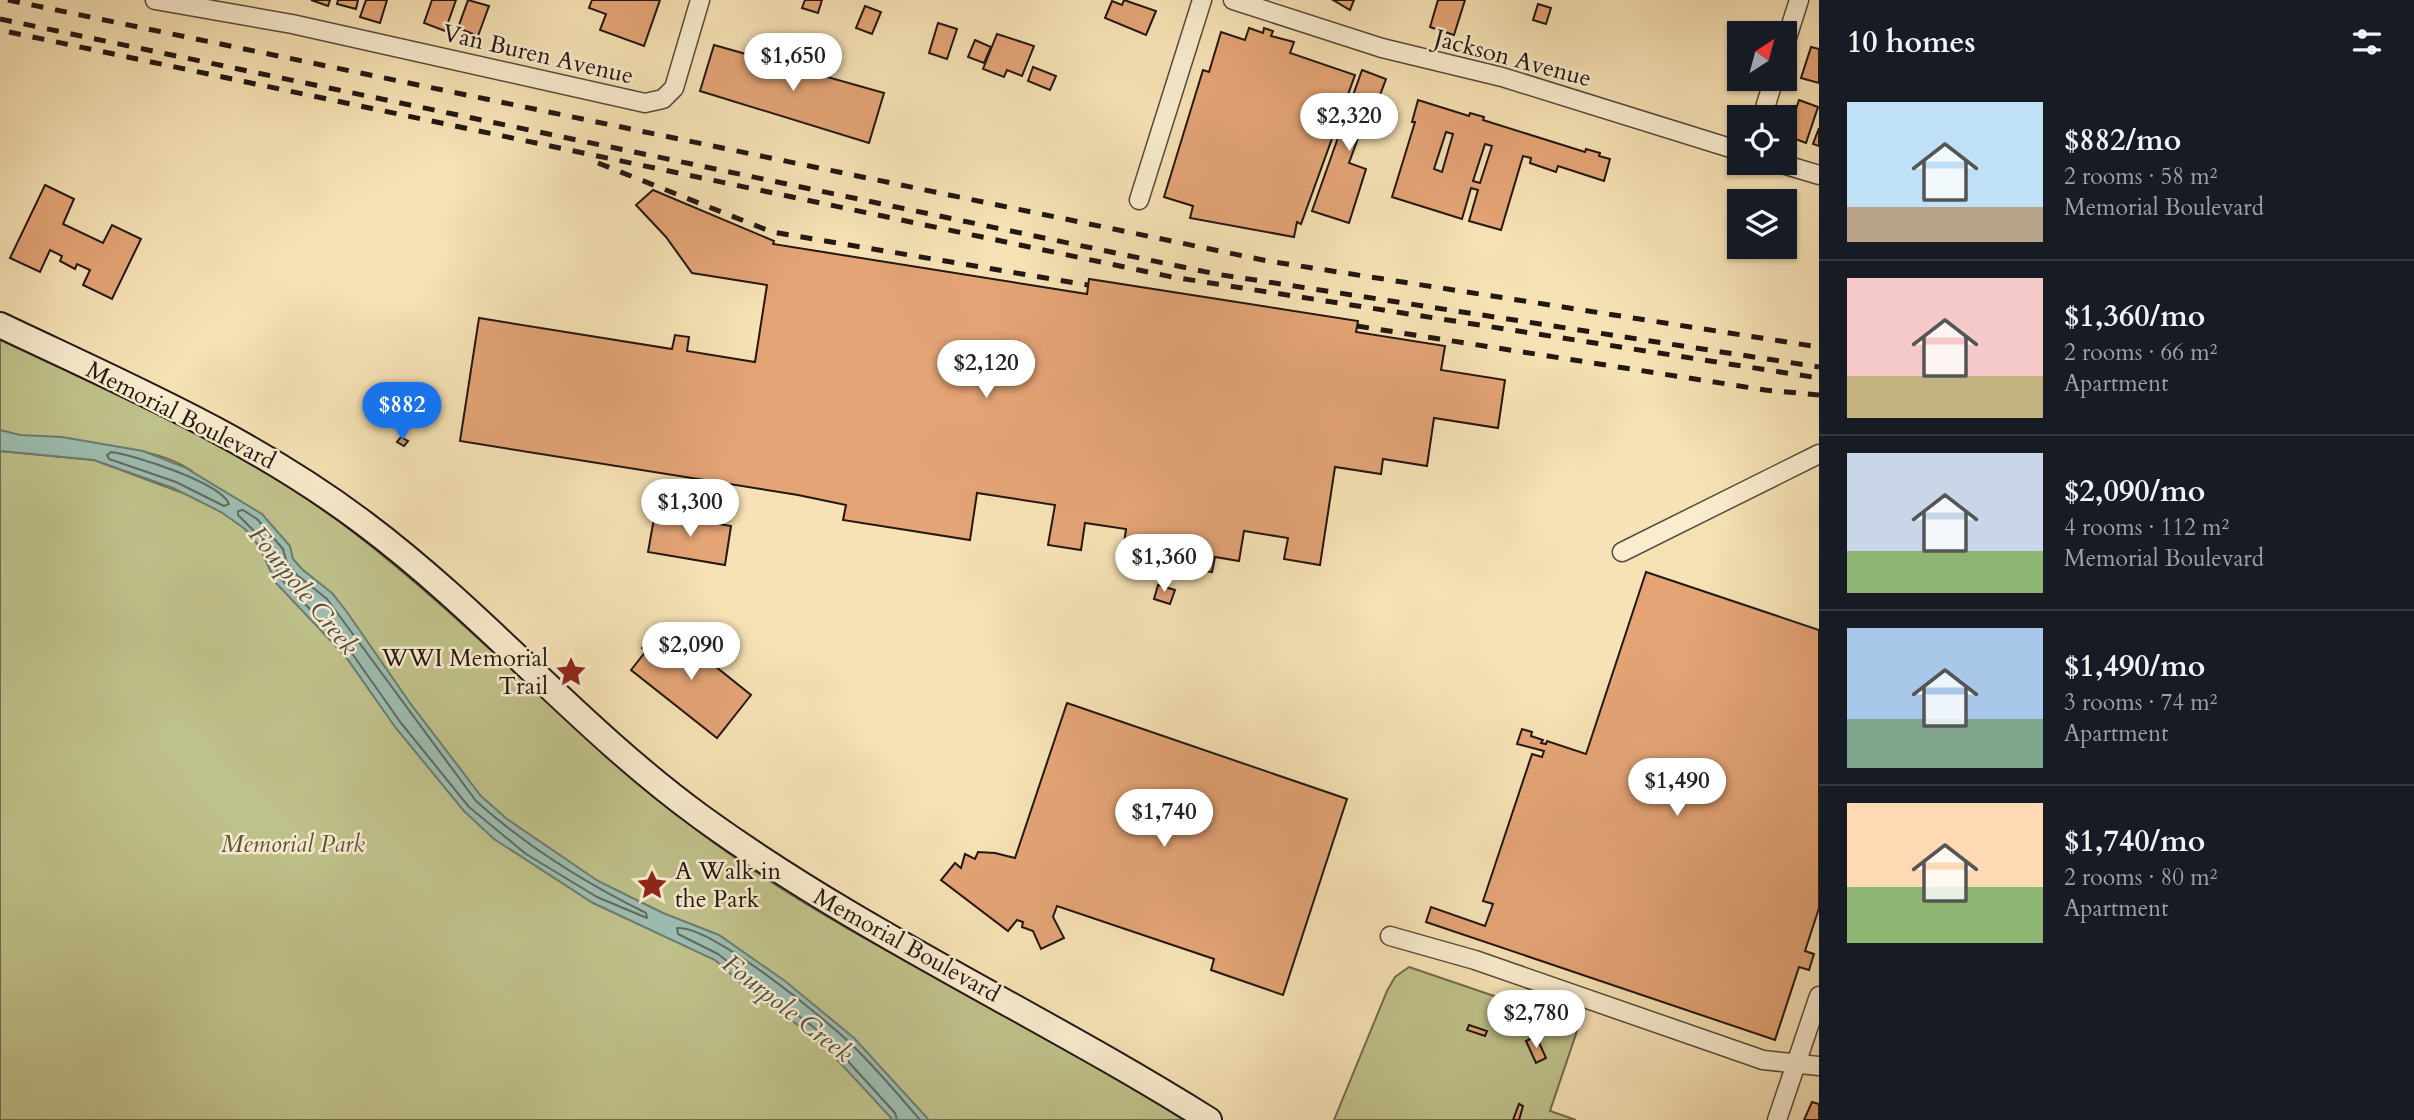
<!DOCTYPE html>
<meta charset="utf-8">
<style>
:root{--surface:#171b24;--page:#242831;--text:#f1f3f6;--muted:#9ea1a6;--line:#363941;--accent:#1a73e8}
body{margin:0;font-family:Cardo,serif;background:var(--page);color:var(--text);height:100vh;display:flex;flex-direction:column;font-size:26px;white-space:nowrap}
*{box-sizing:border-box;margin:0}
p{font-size:23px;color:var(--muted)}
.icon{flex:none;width:38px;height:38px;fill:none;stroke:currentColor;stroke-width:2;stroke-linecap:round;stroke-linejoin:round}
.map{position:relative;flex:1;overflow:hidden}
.drawer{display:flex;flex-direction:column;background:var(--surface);width:595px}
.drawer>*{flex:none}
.needle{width:46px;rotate:36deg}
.tools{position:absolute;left:1727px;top:21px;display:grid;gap:14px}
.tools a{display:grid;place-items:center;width:70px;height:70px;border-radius:0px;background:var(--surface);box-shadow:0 2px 5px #0004;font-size:35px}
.price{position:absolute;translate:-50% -60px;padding:0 16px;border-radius:24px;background:#fff;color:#222;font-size:23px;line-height:46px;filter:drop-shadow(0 2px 4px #0008)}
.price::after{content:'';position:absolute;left:50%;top:42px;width:21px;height:16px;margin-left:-10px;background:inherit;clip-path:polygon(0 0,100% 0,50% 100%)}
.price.selected{background:var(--accent);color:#fff}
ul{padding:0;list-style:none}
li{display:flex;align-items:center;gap:21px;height:175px;padding:0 28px}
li+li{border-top:2px solid var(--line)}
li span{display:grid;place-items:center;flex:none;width:196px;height:140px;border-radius:0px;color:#555}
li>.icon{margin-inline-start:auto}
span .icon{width:84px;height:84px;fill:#fffc;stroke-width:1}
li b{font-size:30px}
h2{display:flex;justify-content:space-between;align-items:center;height:84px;padding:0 28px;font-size:30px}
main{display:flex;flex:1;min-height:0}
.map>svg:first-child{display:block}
.green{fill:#c0c28b;stroke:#726c4e;stroke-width:2}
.water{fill:#9dbdb1;stroke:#6c7b71;stroke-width:2}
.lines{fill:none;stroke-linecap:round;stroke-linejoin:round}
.shore{stroke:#606a62;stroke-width:2}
.building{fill:#e4a476;stroke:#231712;stroke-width:2;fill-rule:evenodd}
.street-casing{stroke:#584a3b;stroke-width:21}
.secondary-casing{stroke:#231712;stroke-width:28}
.street{stroke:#f9eccf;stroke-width:18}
.secondary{stroke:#f9eccf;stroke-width:24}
.rail{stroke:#231712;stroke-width:5;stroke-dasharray:12 12;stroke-linecap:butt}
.labels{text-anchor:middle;stroke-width:5;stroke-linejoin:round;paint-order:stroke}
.street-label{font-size:24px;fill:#231712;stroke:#f9eccf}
.poi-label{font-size:24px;fill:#231712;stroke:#f9eccf;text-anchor:end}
.park-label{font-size:24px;font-style:italic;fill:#5a533c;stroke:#f9eccf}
.water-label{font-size:26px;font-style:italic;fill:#4e514a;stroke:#f9eccf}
</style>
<main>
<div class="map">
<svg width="1819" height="1120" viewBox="0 0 1819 1120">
<rect width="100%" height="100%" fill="#f6e2b5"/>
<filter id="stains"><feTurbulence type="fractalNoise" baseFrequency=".00286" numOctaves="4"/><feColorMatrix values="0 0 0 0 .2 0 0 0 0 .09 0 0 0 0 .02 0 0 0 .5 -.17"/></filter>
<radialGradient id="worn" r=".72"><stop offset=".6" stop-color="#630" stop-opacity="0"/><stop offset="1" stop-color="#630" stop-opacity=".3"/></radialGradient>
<g class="green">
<path d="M0,340C124,398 249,451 357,535C484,634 591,754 721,848C867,952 1035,1022 1184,1120H0V451L94,460L180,492L192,471C154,445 104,448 59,444C40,442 20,436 0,432Z"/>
<path d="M1409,967L1579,1025L1550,1111L1576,1120H1334L1387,991L1395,977Z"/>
</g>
<path class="water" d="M0,430L20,435L62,437L143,451L184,467L262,514L290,546L293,559L303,570L332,593L347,612L410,703L481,796L507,819L598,881L663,913L719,935L785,981L854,1038L929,1120H893L820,1041L747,988L715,960L593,903L494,839L464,811L395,727L346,657L276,583L259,546L245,529L221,512L173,488L94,460L0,451Z"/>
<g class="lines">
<g class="shore">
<path d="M111,452C135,455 221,483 229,504L224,506L176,482L109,459L107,455Z"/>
<path d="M243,510L257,519L283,549L287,563L297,575L327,599L476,801C526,846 585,883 646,913L647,918L597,897L526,854L469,807L401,723L351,652L281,579L265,542L238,515V511Z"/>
<path d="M897,1120L895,1113L825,1036L718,954L678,934L677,928C711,925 824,1018 851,1044C875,1067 898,1094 920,1120"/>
</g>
</g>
<g class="building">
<path d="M311,0H330L328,6Z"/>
<path d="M338,0H358L356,9L337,4Z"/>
<path d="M366,0H387L380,23L360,17Z"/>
<path d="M432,0H456L445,31L424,23Z"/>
<path d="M468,0L489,6L478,36L458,28Z"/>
<path d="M592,0H660L644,46L600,30L606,14L589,8Z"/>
<path d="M805,0H822L818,13L802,8Z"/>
<path d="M1124,0L1156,11L1146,35L1105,18L1112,1L1122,5Z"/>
<path d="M1333,0H1354L1350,10Z"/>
<path d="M1438,0H1465L1454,35L1430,27Z"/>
<path d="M1538,4L1551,8L1546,24L1533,20Z"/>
<path d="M865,6L881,12L872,34L856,28Z"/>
<path d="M938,23L957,29L947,59L929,53Z"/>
<path d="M1249,28L1263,33L1264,28L1273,31L1271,36L1294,42L1290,53L1355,75L1301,224L1297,222L1294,237L1190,218L1193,206L1164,197L1203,70L1209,72L1221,32L1245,40Z"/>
<path d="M997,34L1034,46L1022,76L1007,70L1004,77L983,69Z"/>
<path d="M975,40L991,47L984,63L968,57Z"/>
<path d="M714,45L884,93L869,143L700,91Z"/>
<path d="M1811,47L1819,49V83L1801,78Z"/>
<path d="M1033,67L1056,76L1050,90L1028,81Z"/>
<path d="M1362,70L1386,79L1366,132L1361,130L1349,163L1366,169L1349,223L1312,211Z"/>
<path d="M1418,100L1469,116L1470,113L1484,117L1483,120L1585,152L1586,149L1600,153L1599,156L1610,159L1604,181L1558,166L1556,172L1530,163L1531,158L1523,156L1501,230L1469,221L1478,190L1471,188L1462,219L1392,197L1415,122H1412ZM1446,132L1453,134L1442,172L1434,169ZM1485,144L1492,146L1480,183L1473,181Z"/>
<path d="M1799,100L1818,107L1806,143L1787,136Z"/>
<path d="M1819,128V146L1813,144Z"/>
<path d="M45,185L74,199L63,224L103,243L112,225L141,239L112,299L83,285L90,270L77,264L75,269L60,261L62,256L50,250L40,272L10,258Z"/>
<path d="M653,190L774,241L773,244L1087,294L1089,279L1358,321L1356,332L1445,346L1441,370L1505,380L1498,428L1434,418L1427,466L1383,459L1381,474L1335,467L1320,565L1284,559L1288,538L1244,531L1239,561L1215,557L1212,572L1122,558L1126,529L1085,523L1081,550L1048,545L1055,505L977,493L970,540L843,520L846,505L798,495L460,441L479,318L672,349L675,335L689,337L687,351L755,362L767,285L692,273L666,237L636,205Z"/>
<path d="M401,437L408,441L404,446L397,442Z"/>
<path d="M655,513L731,526L725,565L648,552Z"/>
<path d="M1646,572L1819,630V908L1805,951L1814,954L1809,970L1799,967L1775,1040L1426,922L1431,907L1485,926L1493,904L1483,901L1532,754L1542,757L1544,751L1517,744L1522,729L1532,732L1531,736L1543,740L1541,743L1546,744L1547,741L1586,754Z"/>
<path d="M1158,585L1175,590L1170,604L1154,599Z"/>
<path d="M665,626L751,695L717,738L631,670L646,651L642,648L645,644L649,648Z"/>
<path d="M1067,703L1347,799L1283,995L1211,970L1214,959L1057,906L1053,917L1064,938L1041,949L1033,931L1022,927L1023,922L1017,920L1008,931L941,880L955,863L961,868L965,854L975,859L978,852L995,853L1015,858Z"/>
<path d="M1469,1025L1487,1031L1485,1036L1467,1030Z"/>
<path d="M1536,1036L1546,1058L1536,1063L1526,1041Z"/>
<path d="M1812,1102L1819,1104V1120H1804Z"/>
<path d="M1519,1104L1523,1106L1519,1120H1513Z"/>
</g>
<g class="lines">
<defs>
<g id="street">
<path d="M155,0L292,24L645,103L663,99L674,88L700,0"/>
<path d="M1233,0L1382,48L1502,77L1740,151"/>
<path d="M1785,44L1799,0"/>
<path d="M1762,117L1774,79"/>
<path d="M1779,163L1819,175"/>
<path d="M1139,200L1202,0"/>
<path d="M1622,552L1819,454"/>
<path d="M1390,936L1475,960L1763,1060L1819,1066"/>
<path d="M1777,1120L1819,996"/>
</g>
<path id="secondary" d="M0,325C126,385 253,439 365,524C484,613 580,729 701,817C861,933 1042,1015 1209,1120"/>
</defs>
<use href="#street" class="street-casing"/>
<use href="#secondary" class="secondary-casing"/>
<use href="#street" class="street"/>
<use href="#secondary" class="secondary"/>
<g class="rail">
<path d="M8,0L1268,261L1819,347"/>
<path d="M0,19L1216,274L1819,367"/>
<path d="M9,32L1172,277L1819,378"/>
<path d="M598,163L772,232L1088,285"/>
<path d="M1357,326L1765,390L1819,395"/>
</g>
</g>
<defs>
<symbol id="sight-bare" viewBox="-9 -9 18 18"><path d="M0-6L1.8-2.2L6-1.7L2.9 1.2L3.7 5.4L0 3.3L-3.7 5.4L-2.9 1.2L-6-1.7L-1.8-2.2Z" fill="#8f2418" stroke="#f9eccf" stroke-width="2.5" paint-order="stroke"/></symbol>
</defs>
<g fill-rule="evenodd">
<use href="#sight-bare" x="549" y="650" width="44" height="44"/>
<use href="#sight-bare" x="630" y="863" width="44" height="44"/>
</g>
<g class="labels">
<g class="street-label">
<text transform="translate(538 54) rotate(13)" y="8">Van Buren Avenue</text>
<text transform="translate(1513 58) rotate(15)" y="8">Jackson Avenue</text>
<text transform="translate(181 415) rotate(27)" y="8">Memorial Boulevard</text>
<text transform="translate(907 945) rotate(29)" y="8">Memorial Boulevard</text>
</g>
<g class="poi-label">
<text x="548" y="666">WWI Memorial<tspan x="548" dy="28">Trail</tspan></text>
<text x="675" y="879" text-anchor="start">A Walk in<tspan x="675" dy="28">the Park</tspan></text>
</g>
<g class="park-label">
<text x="293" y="852">Memorial Park</text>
</g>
<g class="water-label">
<text transform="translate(304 590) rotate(51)" y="9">Fourpole Creek</text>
<text transform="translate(788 1008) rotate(38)" y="9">Fourpole Creek</text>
</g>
</g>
<rect width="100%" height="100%" filter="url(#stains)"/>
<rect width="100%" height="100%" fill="url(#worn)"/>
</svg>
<div class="tools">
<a><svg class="needle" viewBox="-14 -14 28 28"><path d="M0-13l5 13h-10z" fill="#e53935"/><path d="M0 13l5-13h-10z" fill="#9ea1a6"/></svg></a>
<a><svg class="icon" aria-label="locate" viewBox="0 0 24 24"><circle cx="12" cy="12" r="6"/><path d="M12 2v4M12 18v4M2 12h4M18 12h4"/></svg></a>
<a><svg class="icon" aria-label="layers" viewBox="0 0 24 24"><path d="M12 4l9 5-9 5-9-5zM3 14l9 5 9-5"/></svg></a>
</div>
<b class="price" style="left:793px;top:93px">$1,650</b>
<b class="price" style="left:1349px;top:153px">$2,320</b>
<b class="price" style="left:986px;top:400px">$2,120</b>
<b class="price selected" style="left:402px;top:442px">$882</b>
<b class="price" style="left:690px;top:539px">$1,300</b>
<b class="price" style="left:1164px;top:594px">$1,360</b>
<b class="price" style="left:691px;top:682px">$2,090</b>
<b class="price" style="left:1677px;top:818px">$1,490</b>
<b class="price" style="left:1164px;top:849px">$1,740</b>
<b class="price" style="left:1536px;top:1050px">$2,780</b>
</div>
<section class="drawer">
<h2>10 homes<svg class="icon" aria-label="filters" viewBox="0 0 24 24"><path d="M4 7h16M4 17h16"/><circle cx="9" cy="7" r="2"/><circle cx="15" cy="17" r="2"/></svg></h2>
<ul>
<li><span style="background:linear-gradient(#bfe0f5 75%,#b9a48a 0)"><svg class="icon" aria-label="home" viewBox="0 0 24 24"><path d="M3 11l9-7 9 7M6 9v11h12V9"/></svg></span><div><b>$882/mo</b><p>2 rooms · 58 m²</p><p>Memorial Boulevard</p></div></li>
<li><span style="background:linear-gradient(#f6c9c9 70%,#c2b280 0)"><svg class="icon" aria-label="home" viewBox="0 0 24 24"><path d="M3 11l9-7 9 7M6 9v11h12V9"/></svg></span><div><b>$1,360/mo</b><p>2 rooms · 66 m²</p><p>Apartment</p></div></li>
<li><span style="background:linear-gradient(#c9d6e8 70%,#8fb573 0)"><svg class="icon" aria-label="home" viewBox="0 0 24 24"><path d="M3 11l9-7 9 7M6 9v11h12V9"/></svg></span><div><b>$2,090/mo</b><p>4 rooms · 112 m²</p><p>Memorial Boulevard</p></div></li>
<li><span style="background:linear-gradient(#a9c7e8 65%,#7fa58c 0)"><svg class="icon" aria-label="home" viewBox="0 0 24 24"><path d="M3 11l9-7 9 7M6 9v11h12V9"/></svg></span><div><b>$1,490/mo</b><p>3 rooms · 74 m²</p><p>Apartment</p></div></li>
<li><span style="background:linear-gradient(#ffd9b3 60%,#8fb573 0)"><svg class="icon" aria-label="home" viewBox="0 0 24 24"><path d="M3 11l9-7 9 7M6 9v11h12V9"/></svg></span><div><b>$1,740/mo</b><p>2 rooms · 80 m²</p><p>Apartment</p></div></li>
</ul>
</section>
</main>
